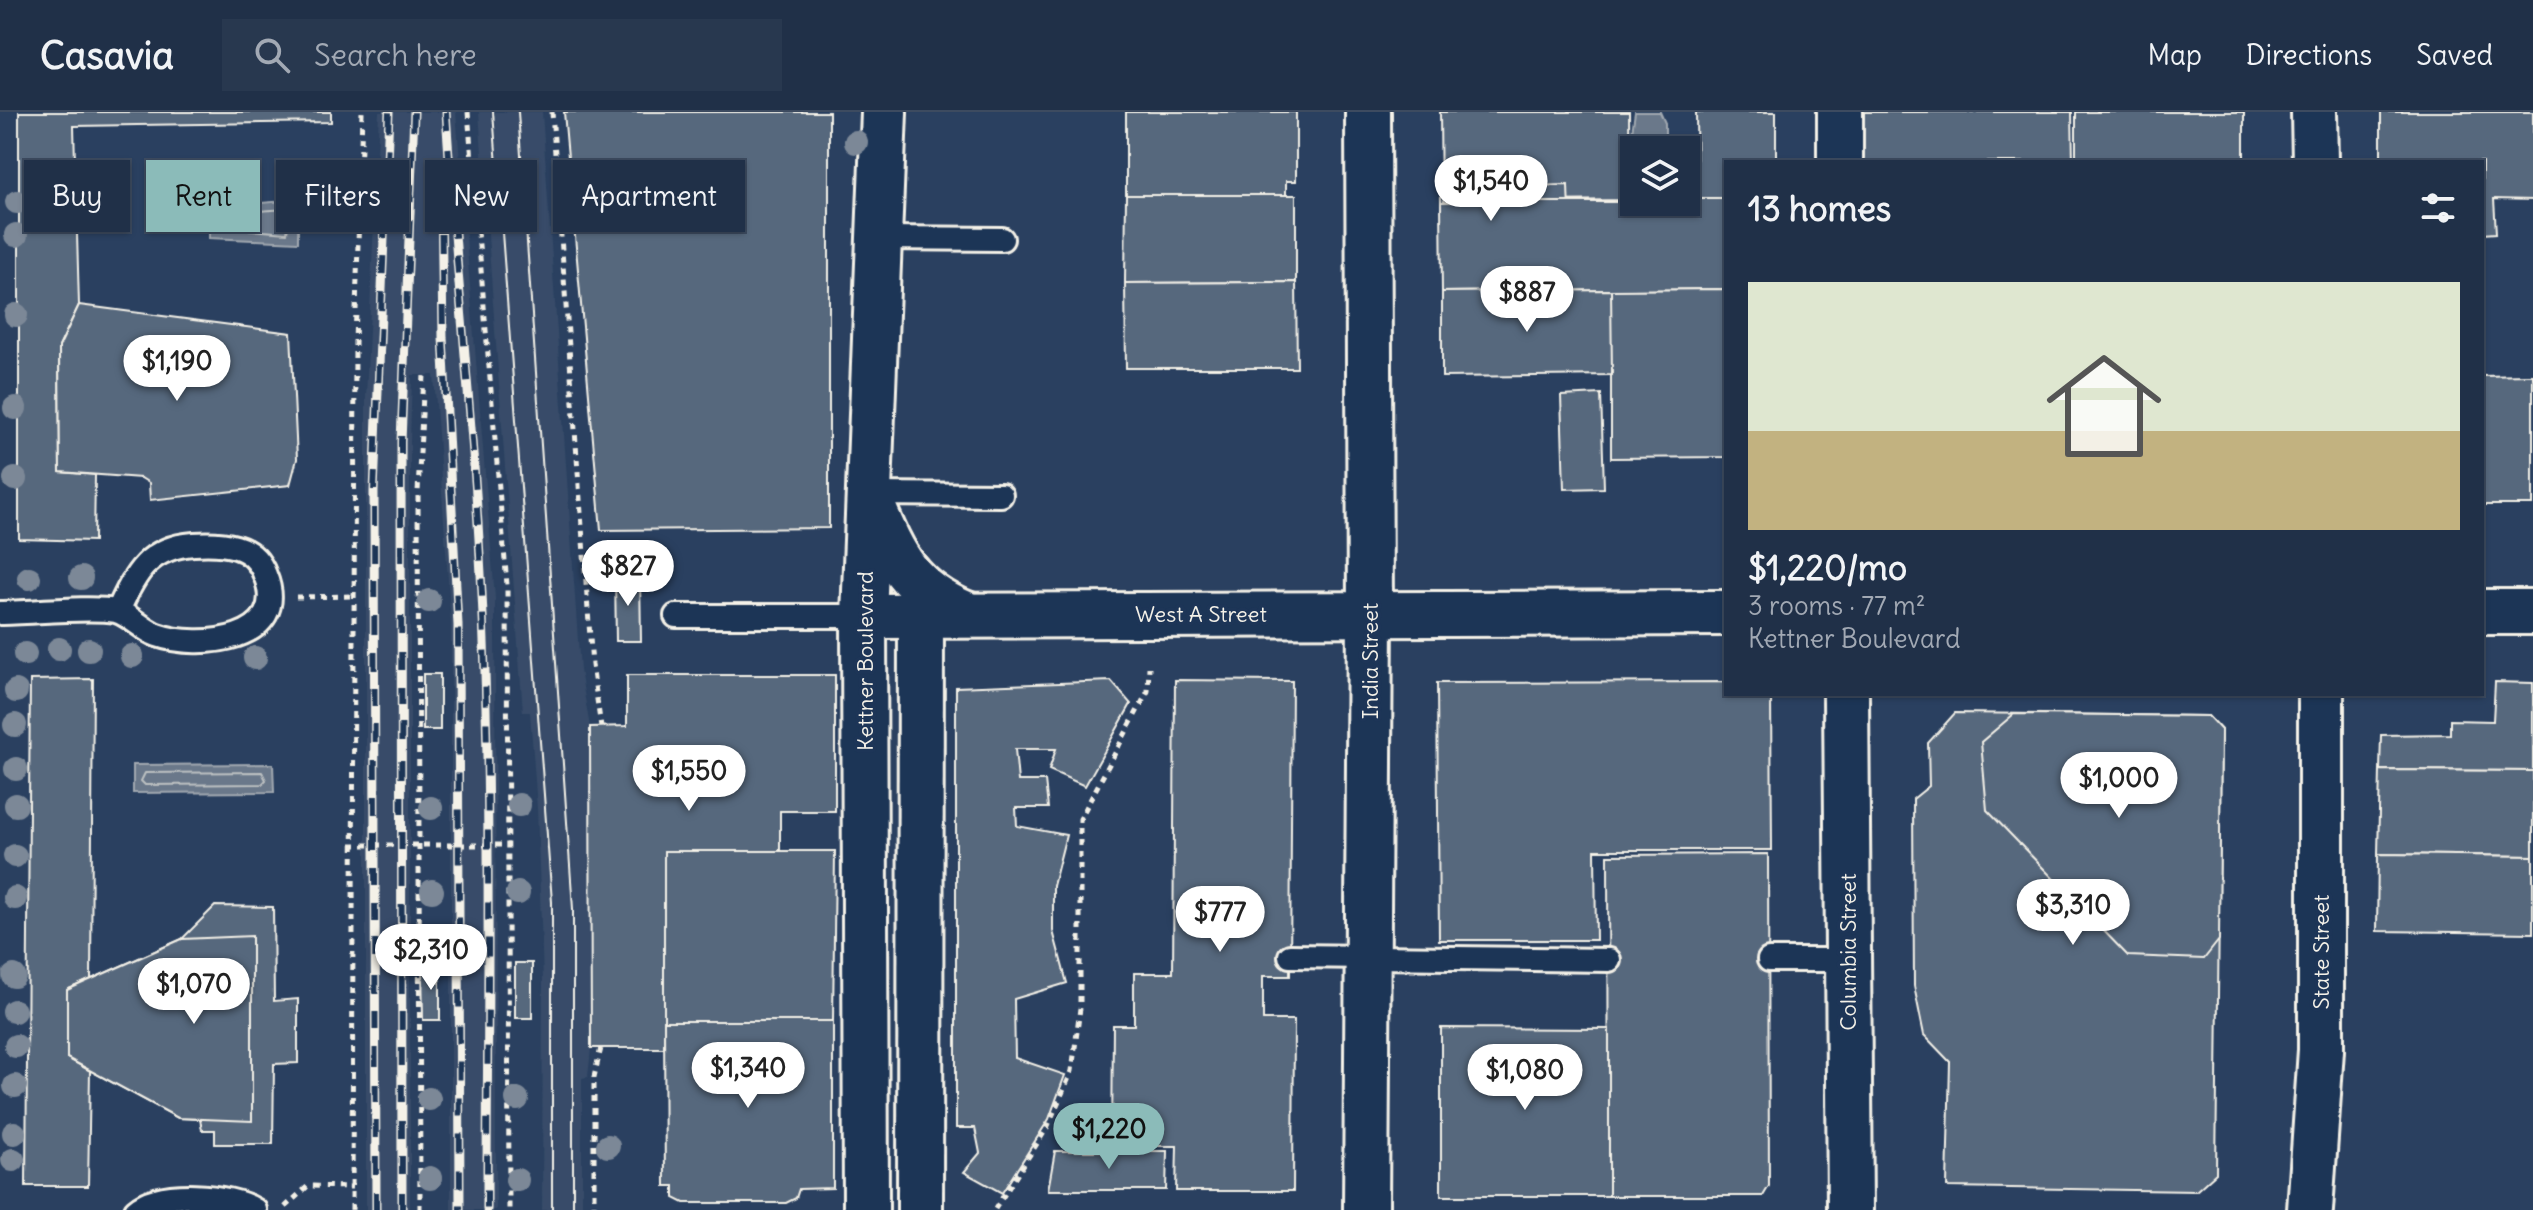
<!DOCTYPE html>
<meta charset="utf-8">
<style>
:root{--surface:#203048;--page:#28384f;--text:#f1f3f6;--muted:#a2a9b4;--line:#3d4b60;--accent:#8bbbb9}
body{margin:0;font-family:Delius,sans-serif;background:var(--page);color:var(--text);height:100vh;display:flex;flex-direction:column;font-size:30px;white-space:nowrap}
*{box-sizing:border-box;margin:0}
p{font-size:26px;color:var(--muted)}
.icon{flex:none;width:44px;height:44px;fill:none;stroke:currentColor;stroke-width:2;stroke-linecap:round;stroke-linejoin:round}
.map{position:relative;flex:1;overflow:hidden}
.details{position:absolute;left:1724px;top:48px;width:760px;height:536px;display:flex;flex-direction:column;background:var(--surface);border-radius:0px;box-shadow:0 2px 6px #0004,0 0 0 2px var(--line)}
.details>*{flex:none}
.banner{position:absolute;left:24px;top:48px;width:760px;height:72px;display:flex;gap:16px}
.controls{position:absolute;left:1620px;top:24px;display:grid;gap:16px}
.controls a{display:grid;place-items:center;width:80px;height:80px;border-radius:0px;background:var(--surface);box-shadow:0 2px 6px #0004,0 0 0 2px var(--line);font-size:40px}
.price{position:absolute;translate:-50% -68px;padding:0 18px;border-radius:28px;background:#fff;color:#222;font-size:26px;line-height:52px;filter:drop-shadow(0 2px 4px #0008)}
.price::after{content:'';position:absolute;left:50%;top:48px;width:24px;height:18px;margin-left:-12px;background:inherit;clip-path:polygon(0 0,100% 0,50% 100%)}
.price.active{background:var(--accent);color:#111}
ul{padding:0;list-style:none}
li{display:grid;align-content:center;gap:16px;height:424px;padding:0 24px}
li span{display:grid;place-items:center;height:248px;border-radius:0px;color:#555}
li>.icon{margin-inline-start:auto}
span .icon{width:144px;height:144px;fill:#fffc;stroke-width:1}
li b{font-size:34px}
h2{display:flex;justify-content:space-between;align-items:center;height:96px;padding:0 24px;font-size:34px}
.chip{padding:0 28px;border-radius:0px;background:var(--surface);box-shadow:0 2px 6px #0004,0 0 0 2px var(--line);font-size:28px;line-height:72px}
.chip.active{background:var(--accent);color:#111}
header{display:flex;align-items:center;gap:48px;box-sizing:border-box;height:112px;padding:0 40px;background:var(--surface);border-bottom:2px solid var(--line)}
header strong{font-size:38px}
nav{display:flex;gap:44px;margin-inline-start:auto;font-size:28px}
.search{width:560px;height:72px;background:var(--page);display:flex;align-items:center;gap:20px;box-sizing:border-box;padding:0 28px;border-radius:0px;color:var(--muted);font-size:30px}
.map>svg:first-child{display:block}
.built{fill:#374c69}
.water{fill:#6a788a;stroke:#a1a8b0;stroke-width:2}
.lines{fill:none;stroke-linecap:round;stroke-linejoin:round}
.shore{stroke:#bdc1c2;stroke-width:2}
.building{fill:#56677d;stroke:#f4f1e8;stroke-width:2}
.service-casing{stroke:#f4f1e8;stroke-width:28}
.secondary-casing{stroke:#f4f1e8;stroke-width:50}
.path{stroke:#f4f1e8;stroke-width:5;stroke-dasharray:6 6;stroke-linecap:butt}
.service{stroke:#1d3557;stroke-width:22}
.secondary{stroke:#1d3557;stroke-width:44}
.tram{stroke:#f4f1e8;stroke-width:2}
.rail-casing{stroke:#f4f1e8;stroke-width:9}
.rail{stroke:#1d3557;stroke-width:6;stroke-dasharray:18;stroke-linecap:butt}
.tree{fill:#7c8897}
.labels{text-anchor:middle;stroke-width:7;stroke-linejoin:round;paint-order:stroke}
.street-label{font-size:22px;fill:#f4f1e8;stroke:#1d3557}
</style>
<header>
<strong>Casavia</strong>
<div class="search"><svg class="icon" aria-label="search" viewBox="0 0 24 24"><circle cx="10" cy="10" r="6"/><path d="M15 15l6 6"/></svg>Search here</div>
<nav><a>Map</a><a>Directions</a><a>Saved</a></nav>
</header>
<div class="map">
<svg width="2533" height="1098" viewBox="0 0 2533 1098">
<rect width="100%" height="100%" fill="#2a4060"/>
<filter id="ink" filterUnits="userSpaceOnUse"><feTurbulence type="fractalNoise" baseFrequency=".0125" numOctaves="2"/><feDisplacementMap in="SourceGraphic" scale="16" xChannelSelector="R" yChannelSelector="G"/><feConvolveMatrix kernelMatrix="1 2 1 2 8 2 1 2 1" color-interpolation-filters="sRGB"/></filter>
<g filter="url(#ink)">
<g class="built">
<path d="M379,0H456L495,486L496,1098H451V512L434,263H412L410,330V1098H366V285Z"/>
<path d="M479,0H542L580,558L590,615L591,936L588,965L582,966V1098H542L543,868L537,696L530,600H523Z"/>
</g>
<g class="water">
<path d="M1635,0H1660L1665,11V29L1657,36H1641L1631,27Z"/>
<path d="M298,88V130L209,126V95Z"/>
<path d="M273,652L274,680L133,681V653Z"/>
</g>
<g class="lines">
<g class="shore">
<path d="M286,97L290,101L287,121L217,115L220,102Z"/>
<path d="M262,660L266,668L262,672L145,673L141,669L145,661Z"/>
</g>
</g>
<g class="building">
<path d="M19,0H331V10L74,14L79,193L59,235L60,360L95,363L94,429L19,427Z"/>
<path d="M564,0H829V416L601,418Z"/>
<path d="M1126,0H1296V69H1286V83H1126Z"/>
<path d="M1440,0H1629L1630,88L1441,90Z"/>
<path d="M1696,0H1776V50H1726V86H1697Z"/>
<path d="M1864,0H2072L2073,50H1864Z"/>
<rect x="2076" y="0" width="168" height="50"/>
<path d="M2381,0H2533V88L2494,87L2496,121L2482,122V50H2381Z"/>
<path d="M1568,73L1569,102L1502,104L1503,162L1446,164L1444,76Z"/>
<path d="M1126,83H1296V170L1125,171Z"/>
<path d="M1697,86H1726V177L1442,180L1441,90H1686V87Z"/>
<path d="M1296,170L1297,256H1126L1125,171Z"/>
<path d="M1726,177V345L1611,346V178Z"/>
<path d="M1611,178L1612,263L1442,265V180Z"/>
<path d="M79,193L291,221L297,347L290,373L150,388L149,371L141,366L60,360L59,235Z"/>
<path d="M2528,263H2533V393H2482V264Z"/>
<path d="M1601,282L1604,376L1564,377L1561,284Z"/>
<path d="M615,463H640L641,529H616Z"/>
<rect x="423" y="562" width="17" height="56"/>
<path d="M627,563H835V699H780V739H664V936H591L590,615L627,614Z"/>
<path d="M93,567L91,868L67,878V946L90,959L88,1074H26L30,568Z"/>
<path d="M1175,568L1292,569L1290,864H1263V908H1294L1293,1079H1176L1177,1034H1112L1113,913H1134V861H1173Z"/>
<path d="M1111,569L1131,592L1085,674L1049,658L1056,637H1015L1018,669H1045L1048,696H1016L1017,714L1066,723L1053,774V819L1067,871L1014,887L1015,946L1065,963L1049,1007L1002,1081L964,1060L980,1041L975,1016H956V575Z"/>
<path d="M1726,570V582H1771L1772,738H1595L1596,828H1439L1437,571Z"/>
<path d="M2495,570L2533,571V659L2380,658L2381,623L2450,622V608L2493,609Z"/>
<path d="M1955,601L2208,604L2221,618L2216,1061L2196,1079L1947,1075L1950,950L1924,923L1914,874L1913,687L1929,674L1928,631Z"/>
<path d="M2014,602L2208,604L2221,618L2219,828L2204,847L2128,844L1987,698L1981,630Z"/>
<path d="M2380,658L2533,659V744L2378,742Z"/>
<path d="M664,739H835L833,909H664Z"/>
<path d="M1768,742L1769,1074L1763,1084H1609L1608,743Z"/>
<path d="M2378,742L2533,744V821L2377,819Z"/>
<path d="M215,794L273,795L274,889L298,887V951L274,952L273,1032H215V1018H202L200,1007L178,1006L67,946V878L182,827Z"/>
<path d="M252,824V1009L178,1006L67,946V878L182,827Z"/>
<rect x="515" y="851" width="17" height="55"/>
<path d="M422,852H440V908H423Z"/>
<path d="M664,909H833V1076L799,1077L796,1086L786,1091H684L674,1086V1074H665Z"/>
<path d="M1441,916L1609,917V1084H1441Z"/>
<path d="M1055,1039H1167L1166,1078H1048Z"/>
</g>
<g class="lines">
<defs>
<g id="service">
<path d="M879,126L1002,127"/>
<path d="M869,382L1001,383"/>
<path d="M0,501C30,501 89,494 116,499C129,502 143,518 157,523C199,538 292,529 265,463C260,449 250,439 236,435C222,431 208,431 194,432C149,435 135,461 118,499"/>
<path d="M676,504H864"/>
<path d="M1290,844L1609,848"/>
<path d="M1769,848H1847"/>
<path d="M136,1098C160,1077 230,1082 255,1098"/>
</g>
<g id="secondary">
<path d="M1840,0V50"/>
<path d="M2314,0L2315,50"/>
<path d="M872,392C894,446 910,479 966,502"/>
<path d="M2482,500H2533"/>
<path d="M864,504L1726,501"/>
<path d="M1846,582L1850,1098"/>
<path d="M866,1098L864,504L884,0"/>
<path d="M920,1098L921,504"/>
<path d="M1366,1098L1370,502L1368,0"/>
<path d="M2310,1098L2321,938V582"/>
</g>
</defs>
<use href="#service" class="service-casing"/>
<use href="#secondary" class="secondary-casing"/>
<g class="path">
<path d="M468,0L507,473L509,1098"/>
<path d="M552,0L592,553L601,615"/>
<path d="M296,485L355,484"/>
<path d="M351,733H509"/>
<path d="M285,1095L308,1074L352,1075"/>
<path d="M995,1097L1047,1016L1072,959L1080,896V707L1148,579L1149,555"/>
<path d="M352,1098L355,231L362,0"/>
<path d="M420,1098L418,380L424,263"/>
<path d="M594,1098V965L601,936"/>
</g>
<use href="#service" class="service"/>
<use href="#secondary" class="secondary"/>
<g class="tram">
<path d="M493,0L552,790V1098"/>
<path d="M518,0L573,797V1098"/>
</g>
<defs>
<g id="rail">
<path d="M446,0C457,177 478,353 484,530C491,719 487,909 487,1098"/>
<path d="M441,86L443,225L458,513L460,1098"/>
<path d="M376,1098L374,380L389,0"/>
<path d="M402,1098L401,330L414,0"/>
</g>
</defs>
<use href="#rail" class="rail-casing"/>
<use href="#rail" class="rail"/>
</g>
<g class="tree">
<circle cx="856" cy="30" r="12"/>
<circle cx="17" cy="90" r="12"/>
<circle cx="16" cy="123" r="12"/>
<circle cx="16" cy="203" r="12"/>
<circle cx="15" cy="296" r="12"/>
<circle cx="15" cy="367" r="12"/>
<circle cx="29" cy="466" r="12"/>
<circle cx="81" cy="466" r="12"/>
<circle cx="429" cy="489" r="12"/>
<circle cx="59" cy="537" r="12"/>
<circle cx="89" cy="538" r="12"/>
<circle cx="25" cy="542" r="12"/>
<circle cx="132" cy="544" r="12"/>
<circle cx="255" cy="546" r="12"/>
<circle cx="16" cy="579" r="12"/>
<circle cx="15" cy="613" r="12"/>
<circle cx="16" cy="657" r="12"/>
<circle cx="16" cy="693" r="12"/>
<circle cx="519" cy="693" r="12"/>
<circle cx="431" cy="696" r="12"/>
<circle cx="15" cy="744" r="12"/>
<circle cx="432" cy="779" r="12"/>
<circle cx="518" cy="781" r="12"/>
<circle cx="15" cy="786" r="12"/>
<circle cx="14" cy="864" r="12"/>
<circle cx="14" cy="899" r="12"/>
<circle cx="16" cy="934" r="12"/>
<circle cx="15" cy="974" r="12"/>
<circle cx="429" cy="987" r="12"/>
<circle cx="517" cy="987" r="12"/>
<circle cx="14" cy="1021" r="12"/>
<circle cx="608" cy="1034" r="12"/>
<circle cx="13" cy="1048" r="12"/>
<circle cx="430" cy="1066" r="12"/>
<circle cx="517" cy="1068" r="12"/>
</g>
</g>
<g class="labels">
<g class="street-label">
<text x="1201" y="510">West A Street</text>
<text transform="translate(865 549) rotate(-90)" y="8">Kettner Boulevard</text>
<text transform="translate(1370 549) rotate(-90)" y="8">India Street</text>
<text transform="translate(1848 840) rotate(-90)" y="8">Columbia Street</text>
<text transform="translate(2321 840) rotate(-90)" y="8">State Street</text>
</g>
</g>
</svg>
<div class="controls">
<a><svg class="icon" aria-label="layers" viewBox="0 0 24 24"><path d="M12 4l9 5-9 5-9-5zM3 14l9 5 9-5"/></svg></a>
</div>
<b class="price" style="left:1491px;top:111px">$1,540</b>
<b class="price" style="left:1527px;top:222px">$887</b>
<b class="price" style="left:177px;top:291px">$1,190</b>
<b class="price" style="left:628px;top:496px">$827</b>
<b class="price" style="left:689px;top:701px">$1,550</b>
<b class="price" style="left:2119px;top:708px">$1,000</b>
<b class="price" style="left:2073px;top:835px">$3,310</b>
<b class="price" style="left:1220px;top:842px">$777</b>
<b class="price" style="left:431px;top:880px">$2,310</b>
<b class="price" style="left:194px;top:914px">$1,070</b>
<b class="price" style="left:748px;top:998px">$1,340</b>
<b class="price" style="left:1525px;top:1000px">$1,080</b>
<b class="price active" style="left:1109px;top:1059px">$1,220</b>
<div class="banner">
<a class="chip">Buy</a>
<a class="chip active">Rent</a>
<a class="chip">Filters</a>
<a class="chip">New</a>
<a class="chip">Apartment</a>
</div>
<section class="details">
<h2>13 homes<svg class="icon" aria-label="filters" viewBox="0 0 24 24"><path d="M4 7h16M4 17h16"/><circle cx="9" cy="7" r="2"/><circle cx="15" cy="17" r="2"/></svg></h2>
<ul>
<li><span style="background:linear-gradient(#dfe7d0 60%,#c2b280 0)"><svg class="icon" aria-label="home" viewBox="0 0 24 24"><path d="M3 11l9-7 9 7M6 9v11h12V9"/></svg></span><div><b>$1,220/mo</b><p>3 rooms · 77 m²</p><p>Kettner Boulevard</p></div></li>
</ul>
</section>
</div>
